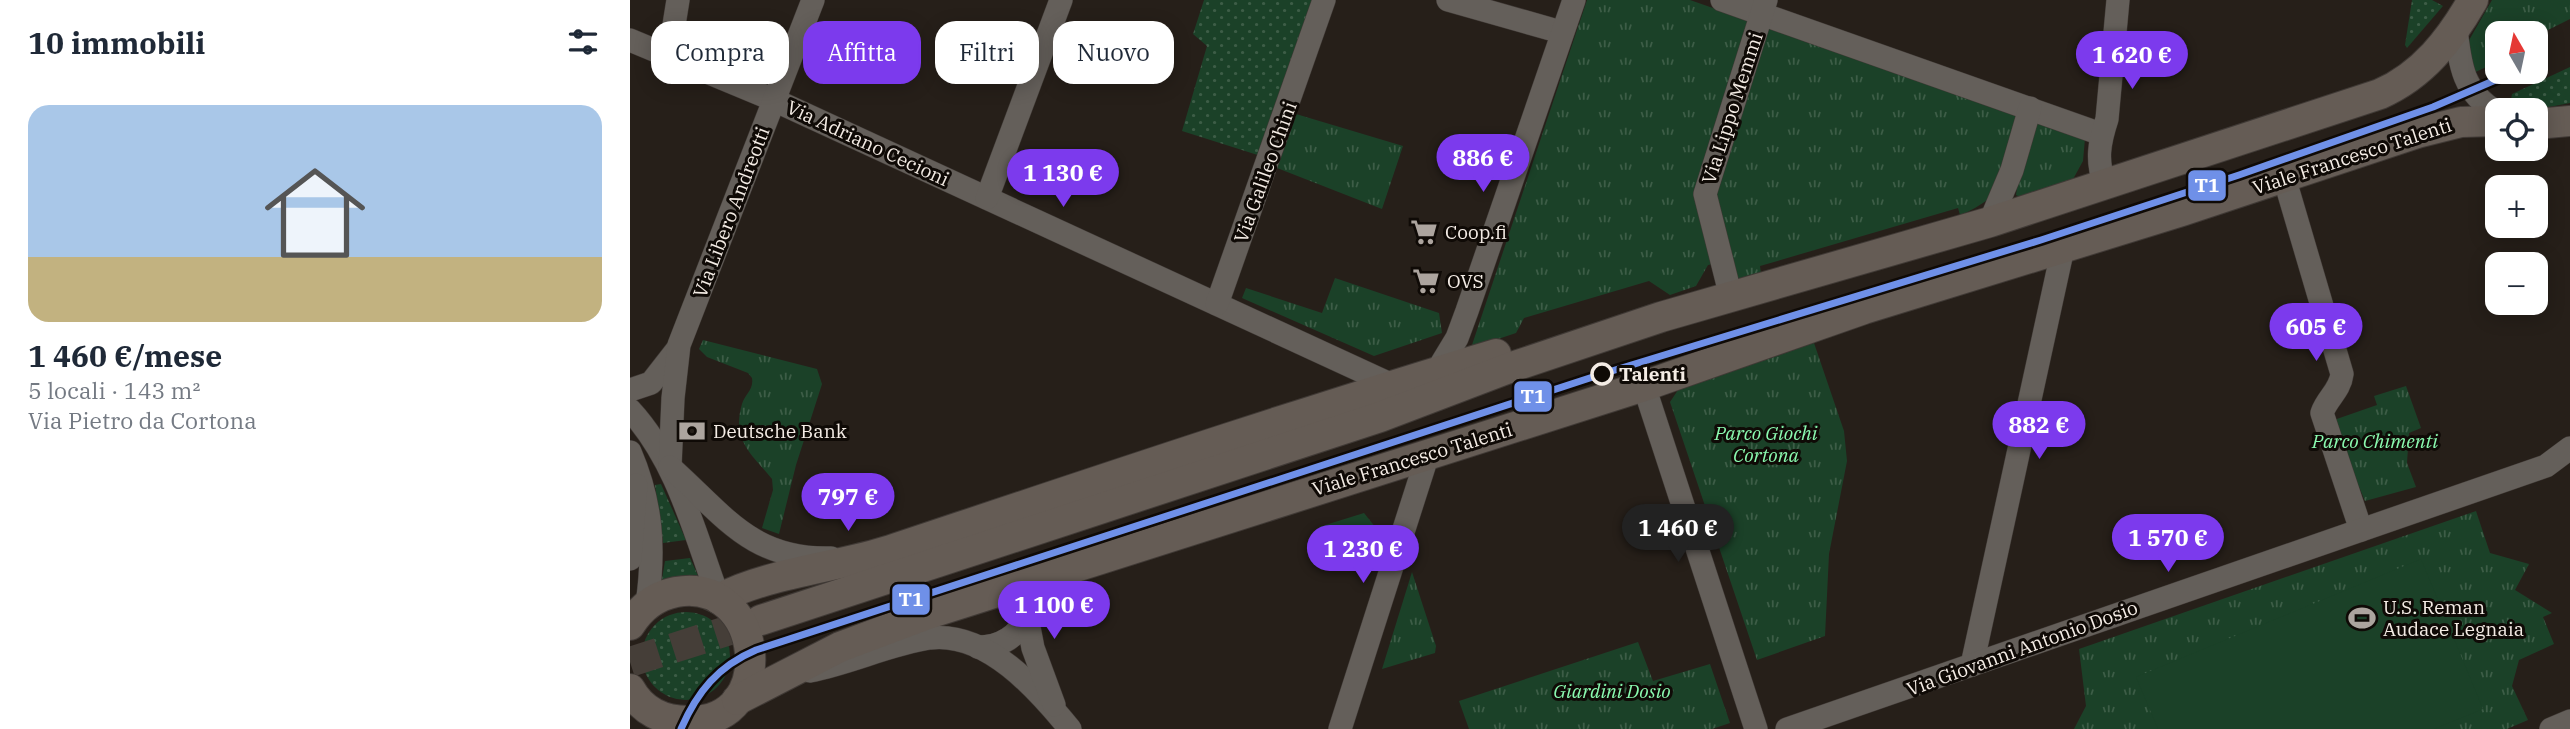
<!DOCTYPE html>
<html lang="it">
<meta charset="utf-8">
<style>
:root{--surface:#fff;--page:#f6f6f7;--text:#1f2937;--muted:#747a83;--accent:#7c3aed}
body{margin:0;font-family:"IBM Plex Serif",serif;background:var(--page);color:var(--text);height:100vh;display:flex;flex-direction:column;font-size:26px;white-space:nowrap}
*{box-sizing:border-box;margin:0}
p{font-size:23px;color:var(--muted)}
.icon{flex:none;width:38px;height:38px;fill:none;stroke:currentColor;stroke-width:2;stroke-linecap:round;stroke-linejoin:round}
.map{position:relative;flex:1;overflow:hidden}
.panel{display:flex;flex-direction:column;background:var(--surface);width:630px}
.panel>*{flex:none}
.hud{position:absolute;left:21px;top:21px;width:665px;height:63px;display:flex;gap:14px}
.needle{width:46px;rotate:351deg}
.buttons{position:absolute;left:1855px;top:21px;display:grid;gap:14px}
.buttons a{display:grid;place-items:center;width:63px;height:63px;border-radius:14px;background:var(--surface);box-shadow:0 4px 18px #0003;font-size:35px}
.price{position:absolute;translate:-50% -60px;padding:0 16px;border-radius:24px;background:var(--accent);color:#fff;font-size:23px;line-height:46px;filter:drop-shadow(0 2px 4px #0008)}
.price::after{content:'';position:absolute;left:50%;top:42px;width:21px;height:16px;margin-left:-10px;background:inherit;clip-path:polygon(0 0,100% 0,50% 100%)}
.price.current{background:#222;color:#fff}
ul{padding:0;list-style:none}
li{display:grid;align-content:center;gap:14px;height:371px;padding:0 28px}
li span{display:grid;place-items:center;height:217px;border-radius:21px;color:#555}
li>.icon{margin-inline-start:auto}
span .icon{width:126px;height:126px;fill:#fffc;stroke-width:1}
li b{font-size:30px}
h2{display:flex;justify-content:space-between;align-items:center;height:84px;padding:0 28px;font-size:30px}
.pill{padding:0 24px;border-radius:21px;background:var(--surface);box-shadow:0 4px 18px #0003;font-size:24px;line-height:63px}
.pill.current{background:var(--accent);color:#fff}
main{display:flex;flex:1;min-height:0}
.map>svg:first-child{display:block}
.grass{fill:url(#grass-dots)}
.park{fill:url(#park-tufts)}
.garden{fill:#1b4128}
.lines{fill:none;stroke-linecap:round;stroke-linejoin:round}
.major-tunnel{stroke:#453e38;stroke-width:30;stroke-dasharray:30 15;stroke-linecap:butt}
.minor-casing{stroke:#403a36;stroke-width:24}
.major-casing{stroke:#403a36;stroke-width:32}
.minor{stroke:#645f5a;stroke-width:23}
.major{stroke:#655c55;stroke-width:30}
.tram-1-casing{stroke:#0f0a06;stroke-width:12}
.tram-1{stroke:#6f90e8;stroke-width:7}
.stop-dot{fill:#0f0a06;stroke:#f4ece5;stroke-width:3.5}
.labels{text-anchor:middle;stroke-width:6;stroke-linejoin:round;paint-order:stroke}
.street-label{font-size:19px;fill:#f4ece5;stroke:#0f0a06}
.poi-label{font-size:19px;fill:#f4ece5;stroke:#0f0a06;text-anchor:start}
.stop-label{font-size:19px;font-weight:bold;fill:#f4ece5;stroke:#0f0a06;text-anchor:start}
.park-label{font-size:19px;font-style:italic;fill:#8bfbb0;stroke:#0f0a06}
.line-badge{stroke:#0f0a06;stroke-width:2.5}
.badge-label{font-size:19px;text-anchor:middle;font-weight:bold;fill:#fff}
</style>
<main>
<section class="panel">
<h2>10 immobili<svg class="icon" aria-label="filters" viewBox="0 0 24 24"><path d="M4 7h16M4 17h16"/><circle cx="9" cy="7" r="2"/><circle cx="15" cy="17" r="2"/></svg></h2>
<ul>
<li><span style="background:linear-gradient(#a9c7e8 70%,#c2b280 0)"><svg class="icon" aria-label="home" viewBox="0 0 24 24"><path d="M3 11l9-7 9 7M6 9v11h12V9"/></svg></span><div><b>1 460 €/mese</b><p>5 locali · 143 m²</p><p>Via Pietro da Cortona</p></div></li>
</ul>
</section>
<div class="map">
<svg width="1940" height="729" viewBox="0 0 1940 729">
<defs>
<pattern id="grass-dots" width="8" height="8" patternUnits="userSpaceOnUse" patternTransform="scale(1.75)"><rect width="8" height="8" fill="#1b4128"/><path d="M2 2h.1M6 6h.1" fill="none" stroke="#3d5d47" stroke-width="1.8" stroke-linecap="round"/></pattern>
<pattern id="park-tufts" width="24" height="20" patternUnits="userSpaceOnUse" patternTransform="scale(1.75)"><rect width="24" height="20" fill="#1b4128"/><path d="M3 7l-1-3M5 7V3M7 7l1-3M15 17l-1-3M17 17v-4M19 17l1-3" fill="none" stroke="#3d5d47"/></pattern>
</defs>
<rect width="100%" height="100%" fill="#261f19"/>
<g class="grass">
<path d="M574,0H686L634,157L552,131L577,46L563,34Z"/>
<path d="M1782,0H1802L1813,6L1777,48L1775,45Z"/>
<path d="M1940,67V103L1908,109L1880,106L1882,94Z"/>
<path d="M31,484L56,540L33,543L25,485Z"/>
<path d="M60,558L70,580L31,585L35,561Z"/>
<circle cx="56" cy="656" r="44"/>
</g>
<g class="park">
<path d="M957,0H1060L1455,138L1453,161L1442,181L1390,197L1386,195L1388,181C1367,191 1352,207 1330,215L1328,208L1130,266L1131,274L1108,280L1103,260L1078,265L1066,286L1040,295L1019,281L894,318L886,333L841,348Z"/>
<path d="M1862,0H1940V19L1906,36L1867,33V62L1837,76L1838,42Z"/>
<path d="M666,114L773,146L752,209L647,168Z"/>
<path d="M705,278L809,313L812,333L744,356L612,298L616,288L692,313Z"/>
<path d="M73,340L187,369L192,384L166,465L149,534L132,528L143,490L142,479C123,455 101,441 112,404C115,394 124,390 122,378L118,373L77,357L69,349Z"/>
<path d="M1184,343L1214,431L1217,461L1199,554L1195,636L1127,660L1040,402L1048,390Z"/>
<path d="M1776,386L1791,428L1779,433L1777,463L1786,487L1735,501L1701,421L1747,405L1744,396Z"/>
<path d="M1846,511L1860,553L1899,564L1885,590L1922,613L1913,617L1924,644L1889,660L1882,686L1898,720L1877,729H1444L1456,706L1449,649Z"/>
<path d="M734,513L750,533L744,552L693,537L689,527Z"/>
<path d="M782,572L806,646L805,653L752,669Z"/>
<path d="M1008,642L1023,681L1080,664L1100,723L1082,729H839L829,701Z"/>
</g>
<path class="garden" d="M1791,559L1853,709L1804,729H1528L1506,677Z"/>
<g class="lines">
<path class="major-tunnel" d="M0,662L131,620"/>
<defs>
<g id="minor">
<path d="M818,0L931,32"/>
<path d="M1092,0L1471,134"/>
<path d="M1826,29C1830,65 1833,93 1867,112"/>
<path d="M0,40L144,100L762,385"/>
<path d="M39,56L48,0"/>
<path d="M1654,177L1712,374C1710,391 1697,398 1692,413L1731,530"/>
<path d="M1475,185C1466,161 1469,143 1477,119L1488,0"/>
<path d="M357,198L431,0"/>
<path d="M1360,222L1382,170L1400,108"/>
<path d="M1101,297L1075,194L1136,0"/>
<path d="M587,304L694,0"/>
<path d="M807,371L827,338L837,311L944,0"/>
<path d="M1014,386L1126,729"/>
<path d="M0,390L21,383L46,351"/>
<path d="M0,410C48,462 65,535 89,599"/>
<path d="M0,452C22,503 25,549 17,604"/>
<path d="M40,467L43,398L49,345L183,0"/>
<path d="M40,467C94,515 121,560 201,558"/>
<path d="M0,559L6,485"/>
<path d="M348,647C371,647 387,637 397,617"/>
<path d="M1342,665L1433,248"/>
<path d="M180,671C221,663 260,644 300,638C357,631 408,690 440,729"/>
<path d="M424,705L403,648L397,617L414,588L430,573"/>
<path d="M710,729L798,454"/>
<path d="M1157,729L1916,466L1940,448"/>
<path d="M1921,729L1940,721"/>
</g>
<g id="major">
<path d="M1906,124L1940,121"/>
<path d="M89,599C133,574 209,567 261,550C462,483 663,415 866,354"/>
<path d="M131,620L750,417L879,368L1031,317L1360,222L1750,94C1793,75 1820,40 1843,0"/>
<path d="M0,625C11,607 26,596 46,592C134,576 151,724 58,721C33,721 12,711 0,689"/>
<path d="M107,700L210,647L298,614L1014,386L1234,309L1552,211L1787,133L1831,122L1867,121"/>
</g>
</defs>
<use href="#minor" class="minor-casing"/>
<use href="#major" class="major-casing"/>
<use href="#minor" class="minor"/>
<use href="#major" class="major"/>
<defs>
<path id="tram-1" d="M51,729C67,692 88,666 126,650L972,374L1411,240L1609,175L1803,107L1884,72"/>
</defs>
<use href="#tram-1" class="tram-1-casing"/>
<use href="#tram-1" class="tram-1"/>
</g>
<defs>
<symbol id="supermarket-bare" viewBox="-9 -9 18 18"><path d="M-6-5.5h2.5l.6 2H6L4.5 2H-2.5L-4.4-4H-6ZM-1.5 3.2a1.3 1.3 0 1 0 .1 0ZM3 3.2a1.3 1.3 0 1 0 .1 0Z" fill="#aca49e" stroke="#0f0a06" stroke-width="2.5" paint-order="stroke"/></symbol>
<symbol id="bank-bare" viewBox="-9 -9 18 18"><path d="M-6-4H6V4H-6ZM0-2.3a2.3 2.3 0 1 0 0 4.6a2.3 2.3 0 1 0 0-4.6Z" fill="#aca49e" stroke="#0f0a06" stroke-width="2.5" paint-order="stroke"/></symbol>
<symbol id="stadium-bare" viewBox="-9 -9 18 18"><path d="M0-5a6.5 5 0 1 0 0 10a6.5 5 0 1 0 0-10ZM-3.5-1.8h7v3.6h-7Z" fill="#aca49e" stroke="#0f0a06" stroke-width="2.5" paint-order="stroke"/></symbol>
</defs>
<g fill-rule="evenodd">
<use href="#supermarket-bare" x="775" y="213" width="38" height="38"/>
<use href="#supermarket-bare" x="777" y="262" width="38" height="38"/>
<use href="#bank-bare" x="43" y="412" width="38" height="38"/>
<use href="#stadium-bare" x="1713" y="599" width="38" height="38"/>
</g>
<circle class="stop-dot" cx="972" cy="374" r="10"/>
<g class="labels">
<g class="street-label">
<text transform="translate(1102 108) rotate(-72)" y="7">Via Lippo Memmi</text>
<text transform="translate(238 143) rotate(25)" y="7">Via Adriano Cecioni</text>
<text transform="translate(1722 156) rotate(-18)" y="7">Viale Francesco Talenti</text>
<text transform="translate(635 172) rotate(-70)" y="7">Via Galileo Chini</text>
<text transform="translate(101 212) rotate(-69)" y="7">Via Libero Andreotti</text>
<text transform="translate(782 459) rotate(-17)" y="7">Viale Francesco Talenti</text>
<text transform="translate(1392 648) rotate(-20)" y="7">Via Giovanni Antonio Dosio</text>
</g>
<g class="poi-label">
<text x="815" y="239">Coop.fi</text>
<text x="817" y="288">OVS</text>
<text x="83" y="438">Deutsche Bank</text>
<text x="1753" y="614">U.S. Reman<tspan x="1753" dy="22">Audace Legnaia</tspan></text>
</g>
<g class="stop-label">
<text x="989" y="381">Talenti</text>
</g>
<g class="park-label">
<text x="1136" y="440">Parco Giochi<tspan x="1136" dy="22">Cortona</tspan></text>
<text x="1745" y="448">Parco Chimenti</text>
<text x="982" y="698">Giardini Dosio</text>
</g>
</g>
<g class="line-badge">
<rect x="1557" y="169" width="40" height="33" rx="7" fill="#6f90e8"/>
<rect x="883" y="380" width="40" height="33" rx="7" fill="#6f90e8"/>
<rect x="261" y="583" width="40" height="33" rx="7" fill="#6f90e8"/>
</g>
<g class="badge-label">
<text x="1577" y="192">T1</text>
<text x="903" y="403">T1</text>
<text x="281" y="606">T1</text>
</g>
</svg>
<div class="buttons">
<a><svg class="needle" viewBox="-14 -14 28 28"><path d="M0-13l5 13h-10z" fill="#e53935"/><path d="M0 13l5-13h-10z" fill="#747a83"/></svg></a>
<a><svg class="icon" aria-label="locate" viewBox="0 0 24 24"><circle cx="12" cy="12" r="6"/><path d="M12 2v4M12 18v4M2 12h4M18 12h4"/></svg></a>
<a>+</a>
<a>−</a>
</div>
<b class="price" style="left:1502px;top:91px">1 620 €</b>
<b class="price" style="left:853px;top:194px">886 €</b>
<b class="price" style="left:433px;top:209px">1 130 €</b>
<b class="price" style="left:1686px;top:363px">605 €</b>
<b class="price" style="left:1409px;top:461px">882 €</b>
<b class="price" style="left:218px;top:533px">797 €</b>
<b class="price current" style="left:1048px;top:564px">1 460 €</b>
<b class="price" style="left:1538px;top:574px">1 570 €</b>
<b class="price" style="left:733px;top:585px">1 230 €</b>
<b class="price" style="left:424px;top:641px">1 100 €</b>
<div class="hud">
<a class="pill">Compra</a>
<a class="pill current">Affitta</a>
<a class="pill">Filtri</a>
<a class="pill">Nuovo</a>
</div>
</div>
</main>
